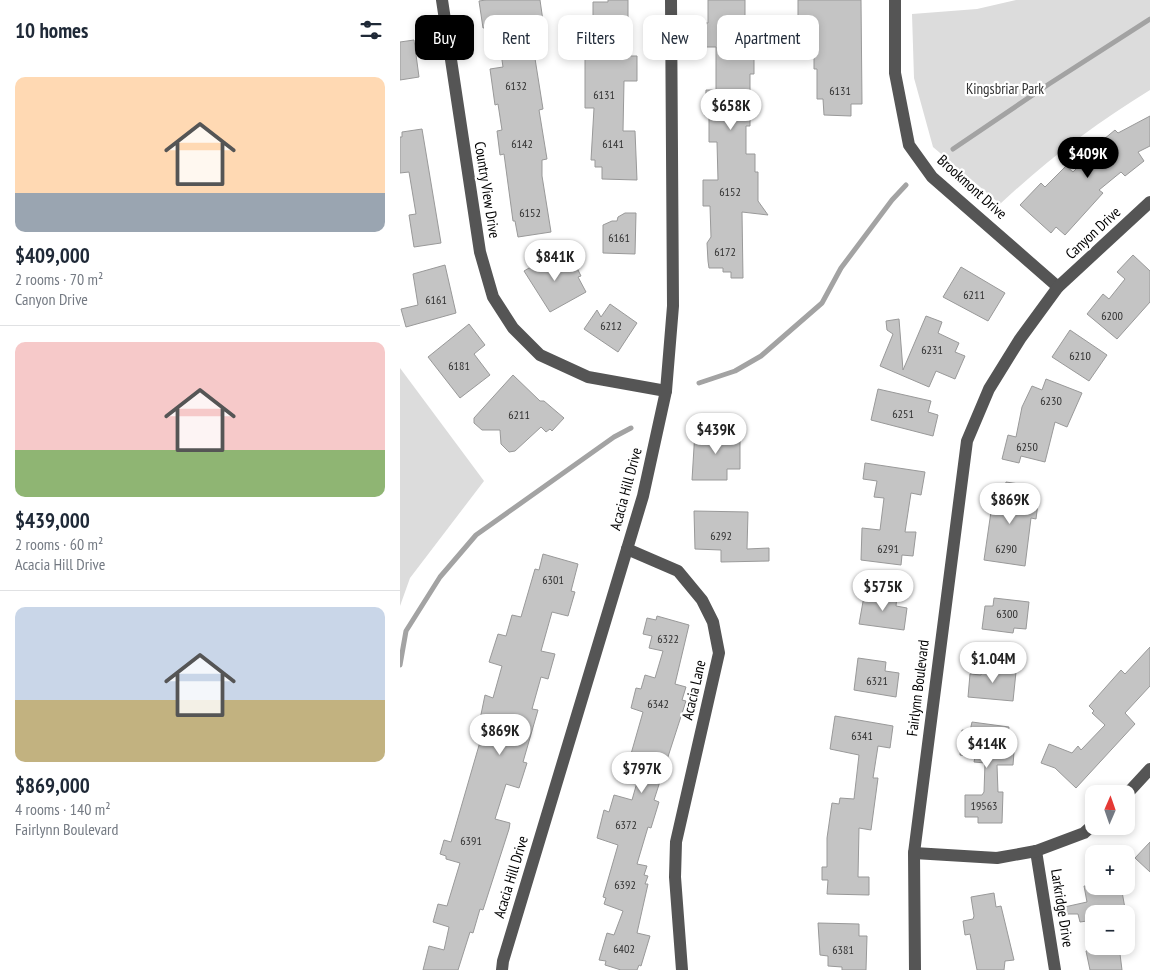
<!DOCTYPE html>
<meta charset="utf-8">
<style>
:root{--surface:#fff;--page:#f6f6f7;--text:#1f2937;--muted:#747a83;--line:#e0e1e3;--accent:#000}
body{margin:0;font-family:"PT Sans Narrow",sans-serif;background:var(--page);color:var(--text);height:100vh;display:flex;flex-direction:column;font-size:19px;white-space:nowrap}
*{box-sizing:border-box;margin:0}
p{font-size:16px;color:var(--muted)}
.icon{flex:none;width:28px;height:28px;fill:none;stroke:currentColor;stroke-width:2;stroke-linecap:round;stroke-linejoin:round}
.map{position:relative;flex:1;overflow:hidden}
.panel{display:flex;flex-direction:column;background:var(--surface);width:400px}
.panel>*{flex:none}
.banner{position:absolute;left:15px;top:15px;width:475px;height:45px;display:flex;gap:10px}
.needle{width:32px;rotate:2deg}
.buttons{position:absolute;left:685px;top:785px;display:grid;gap:10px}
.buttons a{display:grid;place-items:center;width:50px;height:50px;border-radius:10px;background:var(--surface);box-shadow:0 2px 8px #0003;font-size:25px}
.price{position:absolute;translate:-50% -42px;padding:0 11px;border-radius:18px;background:#fff;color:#222;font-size:16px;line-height:32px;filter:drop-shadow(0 1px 2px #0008)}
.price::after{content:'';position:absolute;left:50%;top:30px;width:15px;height:11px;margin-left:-8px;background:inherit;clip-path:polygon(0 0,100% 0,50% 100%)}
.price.selected{background:var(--accent);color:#fff}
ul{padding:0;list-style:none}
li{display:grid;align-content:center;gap:10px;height:265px;padding:0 15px}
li+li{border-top:1px solid var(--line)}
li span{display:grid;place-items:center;height:155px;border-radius:10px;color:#555}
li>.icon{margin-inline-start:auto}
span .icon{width:90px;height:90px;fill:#fffc;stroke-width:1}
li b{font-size:21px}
h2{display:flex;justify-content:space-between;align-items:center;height:60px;padding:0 15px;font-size:21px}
.chip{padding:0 18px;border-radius:10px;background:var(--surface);box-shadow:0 2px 8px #0003;font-size:18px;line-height:45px}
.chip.selected{background:var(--accent);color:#fff}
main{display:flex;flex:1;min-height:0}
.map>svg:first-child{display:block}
.green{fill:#dcdcdc}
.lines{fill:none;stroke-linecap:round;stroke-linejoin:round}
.stream{stroke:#a3a3a3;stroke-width:5}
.building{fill:#c4c4c4;stroke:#999}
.minor{stroke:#555;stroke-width:12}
.labels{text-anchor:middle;stroke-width:4.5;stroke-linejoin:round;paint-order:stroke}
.number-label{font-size:12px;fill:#313131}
.park-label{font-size:15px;fill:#333;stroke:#fff}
.street-label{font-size:15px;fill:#000;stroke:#fff}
</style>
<main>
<section class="panel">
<h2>10 homes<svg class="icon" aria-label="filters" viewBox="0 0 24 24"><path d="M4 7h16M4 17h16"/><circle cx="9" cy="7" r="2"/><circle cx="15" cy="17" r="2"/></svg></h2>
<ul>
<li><span style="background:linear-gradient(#ffd9b3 75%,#9aa5b1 0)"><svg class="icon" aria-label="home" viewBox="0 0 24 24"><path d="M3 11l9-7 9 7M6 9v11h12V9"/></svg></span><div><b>$409,000</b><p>2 rooms · 70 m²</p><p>Canyon Drive</p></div></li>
<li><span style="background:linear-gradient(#f6c9c9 70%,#8fb573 0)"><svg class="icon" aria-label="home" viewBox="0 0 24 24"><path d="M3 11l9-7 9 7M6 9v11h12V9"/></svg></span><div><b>$439,000</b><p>2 rooms · 60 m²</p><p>Acacia Hill Drive</p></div></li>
<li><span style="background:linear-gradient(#c9d6e8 60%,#c2b280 0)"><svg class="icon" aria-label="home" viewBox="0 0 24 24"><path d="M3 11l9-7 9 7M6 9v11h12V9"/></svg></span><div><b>$869,000</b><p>4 rooms · 140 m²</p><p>Fairlynn Boulevard</p></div></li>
</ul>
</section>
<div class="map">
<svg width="750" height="970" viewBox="0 0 750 970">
<rect width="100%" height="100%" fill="#fff"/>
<g class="green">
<path d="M616,0H750V90C696,123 646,161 600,204L533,147L514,78L512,14L577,9Z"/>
<path d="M0,368L84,481L10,578L0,606Z"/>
</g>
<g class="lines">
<g class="stream">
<path d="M553,149L649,84L750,19"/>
<path d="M299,383L335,371L361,356L422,303L441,268L492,200L506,185"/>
<path d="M0,665L6,631L40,577L76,535L214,437L231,428"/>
</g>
</g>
<g class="building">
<path d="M86,0H140L143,21L135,22L139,46H133L143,109L139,110L147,159L142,160V176L151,232L118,237L115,221H113L104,154L100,155L97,131L102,130L98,104L95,105L90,69L103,67L97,26L83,28L79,1Z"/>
<path d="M208,0H228V56H237V81H224L223,131H235L237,180L202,179V167H195V160H191L194,108H185V43H172L171,26L193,25V2H208Z"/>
<path d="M308,0H345V23L362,24V58H354V74H350V126H346V154H355V172H358V201L368,215L342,212L343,278H331V272H323V268H309L308,261L307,243L311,237L310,206H303V180H318L317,142H309V116H305L306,90H316V47H302V23H308Z"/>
<path d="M398,0H461L462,104H451V116L424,115L423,99H417V69H414V54H410V24H398Z"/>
<path d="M14,40L19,77L0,80V42Z"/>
<path d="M750,116V146L738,152L744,161L725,176L721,172L699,190L703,193L665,235L656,227L651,233L620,205L641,183L645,187L666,166L673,172L694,151L692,149L715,130L718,133Z"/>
<path d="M22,129L41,243L14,247L9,215L16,214L9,172L0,173V137H2V132Z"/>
<path d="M225,213H236L235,254L203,253V225L212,221H217L218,217Z"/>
<path d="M153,254L165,270L175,264L181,276L178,277L186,292L150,312L124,271Z"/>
<path d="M733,255L750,271V302L717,339L687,314L703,294L709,299L725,279L717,272Z"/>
<path d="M45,265L56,313L6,327L1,309L18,305L13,274Z"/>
<path d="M561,267L605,293L588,321L543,297Z"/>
<path d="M210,304L237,323L218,352L184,329L197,310L201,317Z"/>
<path d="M526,316L542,322L538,333L559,343L555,352L565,356L555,379L536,371L529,387L480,366L493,334L487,330L486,321L499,319L503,370Z"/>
<path d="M69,324L85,345L74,354L90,375L60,398L28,357Z"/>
<path d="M670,330L707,355L689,381L652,357Z"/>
<path d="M113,375L140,401H144L164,418L152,431L150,429L146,432L141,427L115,451L109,452L101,444L100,430H82L74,423V418Z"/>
<path d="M646,379L682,393L667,427L655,422L645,462L621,456L619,463L602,459L608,435L616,437L622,407L632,386L642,390Z"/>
<path d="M478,389L531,401L528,412L538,415L533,436L471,420Z"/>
<path d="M295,431H340V469H327V480H292Z"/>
<path d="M465,463L525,472L521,495L511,493L505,532H516L513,556L502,555L501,565L461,560L462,528L480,530L484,498L474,497L477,481L463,479Z"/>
<path d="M606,482L632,486L629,502L638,503L636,519L631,518L625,566L584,560L594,491L604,492Z"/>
<path d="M294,511L348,512L347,549L369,548V561L321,562V550L295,549Z"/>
<path d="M143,554L178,564L171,591L175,592L168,616L152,612L141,651L155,654L148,679L141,677L132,709L138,710L123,762L127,763L119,788L106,784L95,819L110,823L109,829L83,910L80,909L73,933L70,932L58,970H23L29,946L44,950L49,927L33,922L38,904L47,906L60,863L46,859V856L40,854L44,840L51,842L82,735L77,734L85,695L93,698L102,666L89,662L98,634L106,636L112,615L121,617L135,569L139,570Z"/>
<path d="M471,593L497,596L496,606L507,608L504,630L459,624L464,596L471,597Z"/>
<path d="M594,598L629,602L626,629L614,628L613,633L582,629L585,606H593Z"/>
<path d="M257,616L289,625L275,684L286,687L282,700L286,701L254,800L259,802L251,828L248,827L237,864L247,866L244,875L248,876L245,884H248L237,933L250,936L241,966L239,965L237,970H221L205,965L206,961L199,960L207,933L214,935L223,911L204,904L206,898L203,897L218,845L197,838L204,810L209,812L214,795L232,800L240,772L227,768L243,712L231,708L236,688L241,689L245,675L255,678L263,651L249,648L252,636L243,634L247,618L256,620Z"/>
<path d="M750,647V686L725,713L735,724L676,788L655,768L641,763L649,744L672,753L678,746L681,750L705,725L692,713L694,711L689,706L721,670L725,674Z"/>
<path d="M458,658L486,662L485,671L499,673L496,697L454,690Z"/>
<path d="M582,665L608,668V671L616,672L613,701L568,697L570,674L581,675Z"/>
<path d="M435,716L493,726L490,748L478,746L473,778H478L471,830L459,828L458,877H469V895L427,894L428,880H422V867H427V838L432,803L439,804L440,798L454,799L459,755L430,749Z"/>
<path d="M572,722L609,727L606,751L614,752L613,765H597L598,792H603L602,823H578V817H565V795H582L584,792L585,763L574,762L575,757L560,755L562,730L570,731Z"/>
<path d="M750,842V872L735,858Z"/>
<path d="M684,886H721L726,914H694V920L680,922L678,914H660V908L687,902Z"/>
<path d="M594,893L596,907L601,906L614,960L605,961L604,970H577L570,934L565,935L563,921L573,919L574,916L571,897Z"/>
<path d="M418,923L459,924V936H467L466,970H442V967L428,966V956L420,955Z"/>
<path d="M693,946H719L722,970H690L686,951L694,949Z"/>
</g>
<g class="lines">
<g class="minor">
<path d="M42,0L80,252L93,297L113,328L140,355L188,377L266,391"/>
<path d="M495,0V73L509,145L532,177L658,287"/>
<path d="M227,549L278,571L302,600L313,622L319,653L276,842L275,877L282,970"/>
<path d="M726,795L750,769"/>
<path d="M636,851L655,970"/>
<path d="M514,853L597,858L636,851L684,833L694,824"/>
<path d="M102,970L103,961L243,496L266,391L273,306L271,0"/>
<path d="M515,970L514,853L567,441L589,389L620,339L658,287L750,202"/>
</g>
</g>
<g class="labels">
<g class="number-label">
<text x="116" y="90">6132</text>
<text x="440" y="95">6131</text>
<text x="204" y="99">6131</text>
<text x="122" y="148">6142</text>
<text x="213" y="148">6141</text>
<text x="330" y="196">6152</text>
<text x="130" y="217">6152</text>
<text x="219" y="242">6161</text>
<text x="325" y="256">6172</text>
<text x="574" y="299">6211</text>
<text x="36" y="304">6161</text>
<text x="712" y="320">6200</text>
<text x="211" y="330">6212</text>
<text x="532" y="354">6231</text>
<text x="680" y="360">6210</text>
<text x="59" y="370">6181</text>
<text x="651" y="405">6230</text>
<text x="503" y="418">6251</text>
<text x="119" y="419">6211</text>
<text x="627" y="451">6250</text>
<text x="321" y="540">6292</text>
<text x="488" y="553">6291</text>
<text x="606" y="553">6290</text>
<text x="153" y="584">6301</text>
<text x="607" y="618">6300</text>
<text x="268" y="643">6322</text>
<text x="477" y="685">6321</text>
<text x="258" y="708">6342</text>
<text x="462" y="740">6341</text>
<text x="584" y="810">19563</text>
<text x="226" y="829">6372</text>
<text x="71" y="845">6391</text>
<text x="225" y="889">6392</text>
<text x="224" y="953">6402</text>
<text x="443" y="954">6381</text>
</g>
<g class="park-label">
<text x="605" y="94">Kingsbriar Park</text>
</g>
<g class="street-label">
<text transform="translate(572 187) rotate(42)" y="5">Brookmont Drive</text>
<text transform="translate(87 190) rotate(81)" y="5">Country View Drive</text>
<text transform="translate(693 233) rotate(-43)" y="5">Canyon Drive</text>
<text transform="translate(226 489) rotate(-75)" y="5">Acacia Hill Drive</text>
<text transform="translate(518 688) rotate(-83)" y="5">Fairlynn Boulevard</text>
<text transform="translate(294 690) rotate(-77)" y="5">Acacia Lane</text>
<text transform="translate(111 877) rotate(-73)" y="5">Acacia Hill Drive</text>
<text transform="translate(662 908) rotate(81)" y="5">Larkridge Drive</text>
</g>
</g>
</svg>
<div class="buttons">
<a><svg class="needle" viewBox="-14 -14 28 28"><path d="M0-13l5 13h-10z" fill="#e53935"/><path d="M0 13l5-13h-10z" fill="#747a83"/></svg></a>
<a>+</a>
<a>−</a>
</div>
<b class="price" style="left:331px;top:131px">$658K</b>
<b class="price selected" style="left:688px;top:179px">$409K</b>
<b class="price" style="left:155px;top:282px">$841K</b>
<b class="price" style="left:316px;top:455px">$439K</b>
<b class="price" style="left:610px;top:525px">$869K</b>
<b class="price" style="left:483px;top:612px">$575K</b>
<b class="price" style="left:593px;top:684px">$1.04M</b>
<b class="price" style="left:100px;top:756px">$869K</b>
<b class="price" style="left:587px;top:769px">$414K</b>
<b class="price" style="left:242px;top:794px">$797K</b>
<div class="banner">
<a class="chip selected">Buy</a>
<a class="chip">Rent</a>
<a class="chip">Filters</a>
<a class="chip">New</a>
<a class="chip">Apartment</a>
</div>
</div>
</main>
